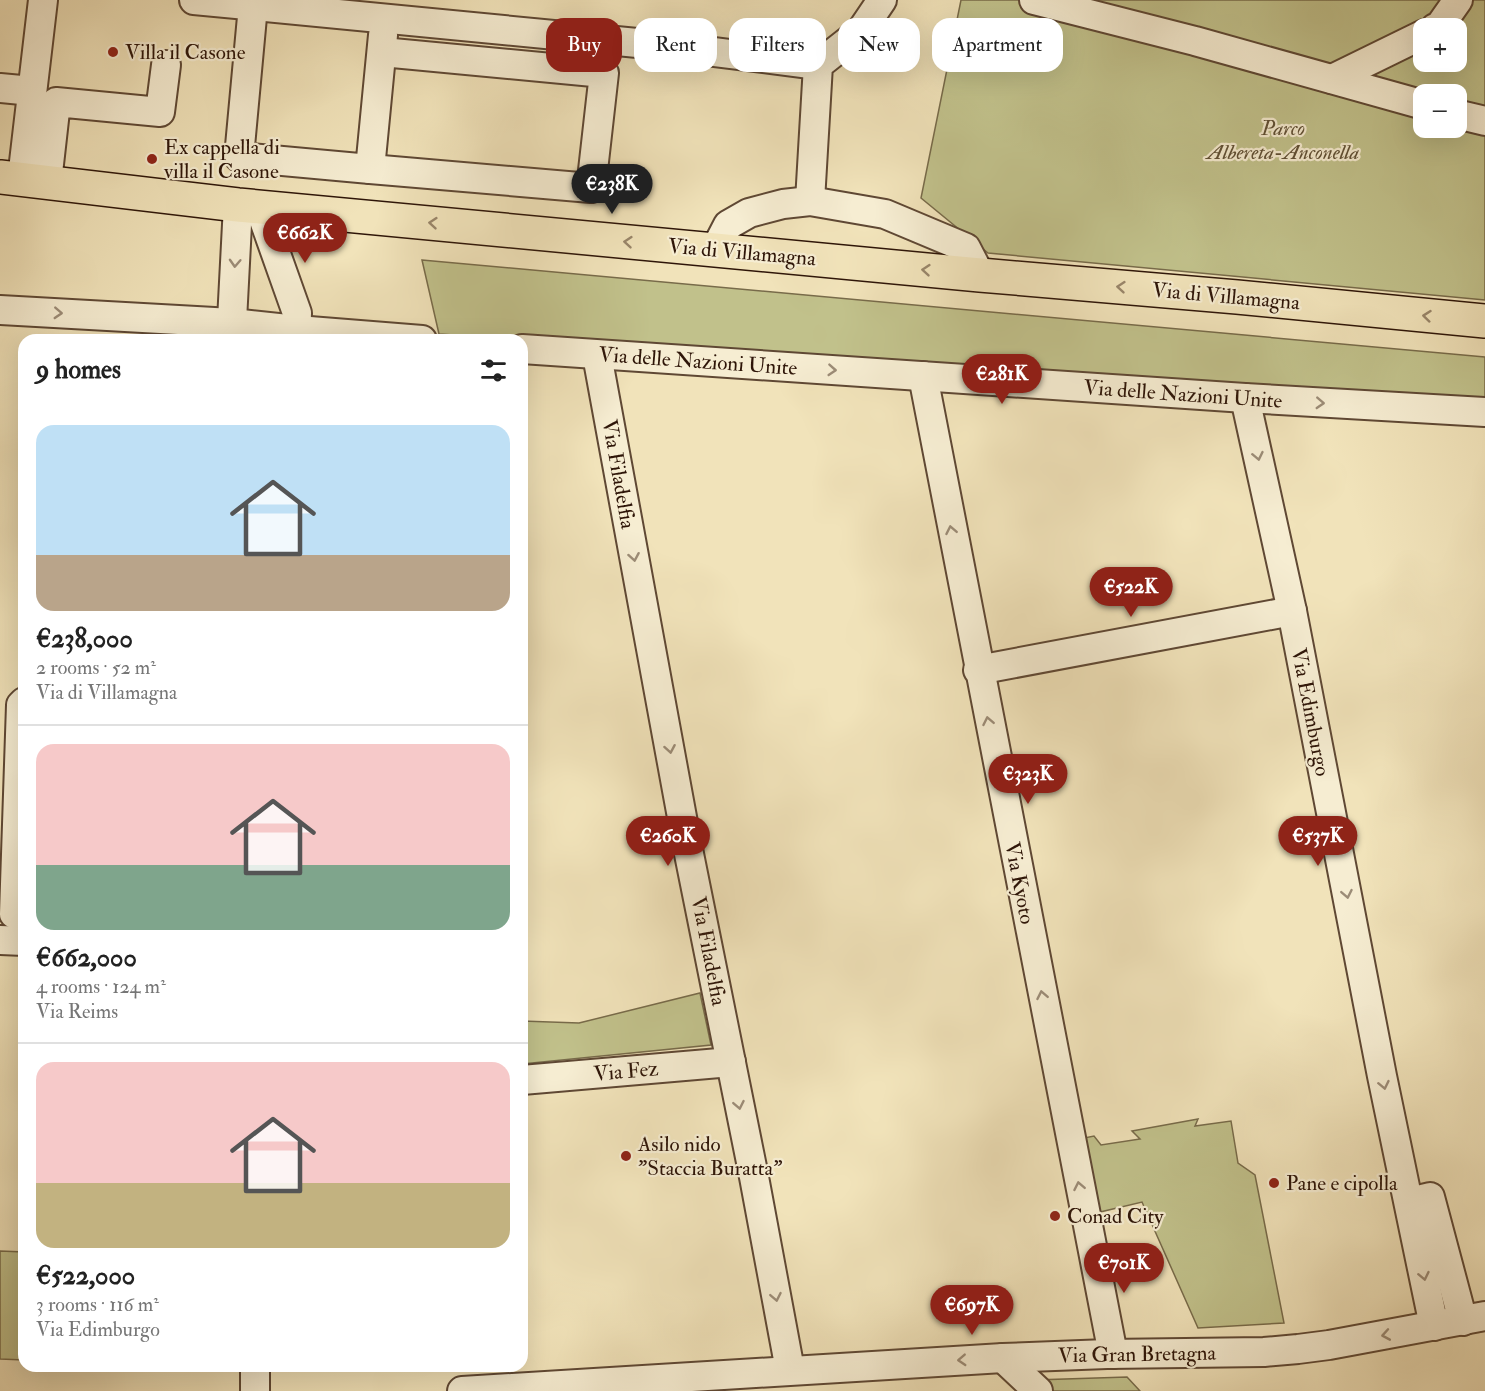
<!DOCTYPE html>
<meta charset="utf-8">
<style>
:root{--surface:#fff;--page:#f2f2f2;--text:#222;--muted:#767676;--line:#e0e0e0;--accent:#8f2418}
body{margin:0;font-family:"IM FELL Double Pica",serif;background:var(--page);color:var(--text);height:100vh;display:flex;flex-direction:column;font-size:22px;white-space:nowrap}
*{box-sizing:border-box;margin:0}
p{font-size:20px;color:var(--muted)}
.icon{flex:none;width:33px;height:33px;fill:none;stroke:currentColor;stroke-width:2;stroke-linecap:round;stroke-linejoin:round}
.map{position:relative;flex:1;overflow:hidden}
.drawer{position:absolute;left:18px;top:334px;width:510px;height:1038px;display:flex;flex-direction:column;background:var(--surface);border-radius:18px;box-shadow:0 6px 24px #0002}
.drawer>*{flex:none}
.banner{position:absolute;left:546px;top:18px;width:570px;height:54px;display:flex;gap:12px}
.fabs{position:absolute;left:1413px;top:18px;display:grid;gap:12px}
.fabs a{display:grid;place-items:center;width:54px;height:54px;border-radius:12px;background:var(--surface);box-shadow:0 6px 24px #0002;font-size:30px}
.price{position:absolute;translate:-50% -51px;padding:0 14px;border-radius:21px;background:var(--accent);color:#fff;font-size:20px;line-height:39px;filter:drop-shadow(0 2px 3px #0008)}
.price::after{content:'';position:absolute;left:50%;top:36px;width:18px;height:14px;margin-left:-9px;background:inherit;clip-path:polygon(0 0,100% 0,50% 100%)}
.price.current{background:#222;color:#fff}
ul{padding:0;list-style:none}
li{display:grid;align-content:center;gap:12px;height:318px;padding:0 18px}
li+li{border-top:2px solid var(--line)}
li span{display:grid;place-items:center;height:186px;border-radius:18px;color:#555}
li>.icon{margin-inline-start:auto}
span .icon{width:108px;height:108px;fill:#fffc;stroke-width:1}
li b{font-size:26px}
h2{display:flex;justify-content:space-between;align-items:center;height:72px;padding:0 18px;font-size:26px}
.pill{padding:0 21px;border-radius:18px;background:var(--surface);box-shadow:0 6px 24px #0002;font-size:21px;line-height:54px}
.pill.current{background:var(--accent);color:#fff}
.map>svg:first-child{display:block}
.green{fill:#c1c18b;stroke:#786b4a;stroke-width:1.5;fill-rule:evenodd}
.lines{fill:none;stroke-linecap:round;stroke-linejoin:round}
.minor-casing{stroke:#5f4834;stroke-width:32}
.major-casing{stroke:#2e1508;stroke-width:36}
.minor{stroke:#f6edd2;stroke-width:28}
.major{stroke:#f1e3ba;stroke-width:33}
.oneway{stroke:#99866a}
.oneway2{stroke:#9c8c77}
.poi-dot{fill:#8f2418;stroke:#f6edd2;stroke-width:2}
.labels{text-anchor:middle;stroke-width:4.5;stroke-linejoin:round;paint-order:stroke}
.poi-label{font-size:21px;fill:#2e1508;stroke:#f6edd2;text-anchor:start}
.park-label{font-size:21px;font-style:italic;fill:#615136;stroke:#f6edd2}
.street-label{font-size:21px;fill:#2e1508;stroke:#f6edd2}
</style>
<div class="map">
<svg width="1485" height="1391" viewBox="0 0 1485 1391">
<rect width="100%" height="100%" fill="#f1e3ba"/>
<filter id="stains"><feTurbulence type="fractalNoise" baseFrequency=".00333" numOctaves="4"/><feColorMatrix values="0 0 0 0 .2 0 0 0 0 .09 0 0 0 0 .02 0 0 0 .5 -.17"/></filter>
<radialGradient id="worn" r=".72"><stop offset=".6" stop-color="#630" stop-opacity="0"/><stop offset="1" stop-color="#630" stop-opacity=".3"/></radialGradient>
<g class="green">
<path d="M961,0H1485V300L988,253L921,198ZM1424,28H1456V62H1424ZM1424,94H1456V128H1424Z"/>
<path d="M422,260L1485,357V403L439,334Z"/>
<path d="M700,993L711,1045L522,1064V1021L579,1023Z"/>
<path d="M1198,1119L1195,1126L1231,1121L1238,1163L1255,1175L1284,1323L1198,1328L1142,1202L1100,1212L1084,1138L1094,1136L1101,1145L1140,1139L1132,1131Z"/>
<path d="M0,1251L24,1252V1360L0,1359Z"/>
<path d="M1127,1377L1140,1391H1049L1035,1380Z"/>
</g>
<g class="lines">
<defs>
<g id="minor">
<path d="M194,0L658,45L818,65"/>
<path d="M1034,0L1195,41L1424,105"/>
<path d="M253,6L239,157L370,169L383,35"/>
<path d="M1435,28L1439,27L1458,0"/>
<path d="M1332,79L1424,34"/>
<path d="M0,88L32,91"/>
<path d="M1456,114L1485,121"/>
<path d="M370,169L591,188L604,73L382,52"/>
<path d="M22,179L43,0"/>
<path d="M47,182L56,102L160,112L166,65"/>
<path d="M810,201L818,65L861,31L882,0"/>
<path d="M259,206L297,313L296,340"/>
<path d="M715,250L728,225L749,213L783,204L810,201L885,214L966,248L980,275"/>
<path d="M0,310L232,323L297,330L422,340"/>
<path d="M231,340L238,205"/>
<path d="M522,349L1245,398L1485,412"/>
<path d="M597,355L686,839L754,1177L790,1370"/>
<path d="M923,376C984,702 1048,1028 1113,1354"/>
<path d="M1245,398L1292,611L1382,1076L1434,1326"/>
<path d="M978,670L1292,611"/>
<path d="M14,914L21,705L24,702"/>
<path d="M0,940L24,941"/>
<path d="M522,1080L731,1062"/>
<path d="M1409,1202L1430,1197L1463,1321"/>
<path d="M1003,1358L1038,1391"/>
<path d="M255,1391V1366"/>
<path d="M462,1391L1003,1358L1107,1354L1264,1352L1298,1349L1329,1345L1485,1316"/>
</g>
<path id="major" d="M0,177L238,205L980,275L1237,297L1485,321"/>
</defs>
<use href="#minor" class="minor-casing"/>
<use href="#major" class="major-casing"/>
<use href="#minor" class="minor"/>
<use href="#major" class="major"/>
</g>
<defs><path id="oneway-chevron" d="M-2-3.5L2.5 0L-2 3.5" fill="none" stroke-width="1.6" stroke-linecap="round" stroke-linejoin="round" transform="scale(1.5)"/></defs>
<g class="oneway">
<use href="#oneway-chevron" transform="translate(433 223) rotate(-175)"/>
<use href="#oneway-chevron" transform="translate(628 242) rotate(-175)"/>
<use href="#oneway-chevron" transform="translate(926 270) rotate(-175)"/>
<use href="#oneway-chevron" transform="translate(1121 287) rotate(-175)"/>
<use href="#oneway-chevron" transform="translate(1427 316) rotate(-174)"/>
</g>
<g class="oneway2">
<use href="#oneway-chevron" transform="translate(235 263) rotate(93)"/>
<use href="#oneway-chevron" transform="translate(58 313) rotate(3)"/>
<use href="#oneway-chevron" transform="translate(832 370) rotate(4)"/>
<use href="#oneway-chevron" transform="translate(1320 403) rotate(3)"/>
<use href="#oneway-chevron" transform="translate(1258 456) rotate(78)"/>
<use href="#oneway-chevron" transform="translate(951 530) rotate(-101)"/>
<use href="#oneway-chevron" transform="translate(634 557) rotate(80)"/>
<use href="#oneway-chevron" transform="translate(988 721) rotate(-101)"/>
<use href="#oneway-chevron" transform="translate(670 749) rotate(80)"/>
<use href="#oneway-chevron" transform="translate(1347 894) rotate(79)"/>
<use href="#oneway-chevron" transform="translate(1042 995) rotate(-101)"/>
<use href="#oneway-chevron" transform="translate(1384 1085) rotate(78)"/>
<use href="#oneway-chevron" transform="translate(739 1105) rotate(79)"/>
<use href="#oneway-chevron" transform="translate(1079 1186) rotate(-101)"/>
<use href="#oneway-chevron" transform="translate(1424 1276) rotate(78)"/>
<use href="#oneway-chevron" transform="translate(776 1297) rotate(79)"/>
<use href="#oneway-chevron" transform="translate(1386 1335) rotate(170)"/>
<use href="#oneway-chevron" transform="translate(962 1360) rotate(177)"/>
</g>
<g class="poi-dot">
<circle cx="113" cy="52" r="6"/>
<circle cx="152" cy="159" r="6"/>
<circle cx="626" cy="1156" r="6"/>
<circle cx="1274" cy="1183" r="6"/>
<circle cx="1055" cy="1216" r="6"/>
</g>
<g class="labels">
<g class="poi-label">
<text x="125" y="59">Villa il Casone</text>
<text x="164" y="154">Ex cappella di<tspan x="164" dy="24">villa il Casone</tspan></text>
<text x="638" y="1151">Asilo nido<tspan x="638" dy="24">"Staccia Buratta"</tspan></text>
<text x="1286" y="1190">Pane e cipolla</text>
<text x="1067" y="1223">Conad City</text>
</g>
<g class="park-label">
<text x="1283" y="135">Parco<tspan x="1283" dy="24">Albereta-Anconella</tspan></text>
</g>
<g class="street-label">
<text transform="translate(742 252) rotate(5)" y="7">Via di Villamagna</text>
<text transform="translate(1226 296) rotate(5)" y="7">Via di Villamagna</text>
<text transform="translate(698 361) rotate(4)" y="7">Via delle Nazioni Unite</text>
<text transform="translate(1183 394) rotate(4)" y="7">Via delle Nazioni Unite</text>
<text transform="translate(619 474) rotate(80)" y="7">Via Filadelfia</text>
<text transform="translate(1311 712) rotate(79)" y="7">Via Edimburgo</text>
<text transform="translate(1020 883) rotate(79)" y="7">Via Kyoto</text>
<text transform="translate(709 951) rotate(79)" y="7">Via Filadelfia</text>
<text transform="translate(626 1071) rotate(-5)" y="7">Via Fez</text>
<text transform="translate(1137 1354) rotate(-1)" y="7">Via Gran Bretagna</text>
</g>
</g>
<rect width="100%" height="100%" filter="url(#stains)"/>
<rect width="100%" height="100%" fill="url(#worn)"/>
</svg>
<div class="fabs">
<a>+</a>
<a>−</a>
</div>
<b class="price current" style="left:612px;top:215px">€238K</b>
<b class="price" style="left:305px;top:264px">€662K</b>
<b class="price" style="left:1002px;top:405px">€281K</b>
<b class="price" style="left:1131px;top:618px">€522K</b>
<b class="price" style="left:1028px;top:805px">€323K</b>
<b class="price" style="left:668px;top:867px">€260K</b>
<b class="price" style="left:1318px;top:867px">€537K</b>
<b class="price" style="left:1124px;top:1294px">€701K</b>
<b class="price" style="left:972px;top:1336px">€697K</b>
<div class="banner">
<a class="pill current">Buy</a>
<a class="pill">Rent</a>
<a class="pill">Filters</a>
<a class="pill">New</a>
<a class="pill">Apartment</a>
</div>
<section class="drawer">
<h2>9 homes<svg class="icon" aria-label="filters" viewBox="0 0 24 24"><path d="M4 7h16M4 17h16"/><circle cx="9" cy="7" r="2"/><circle cx="15" cy="17" r="2"/></svg></h2>
<ul>
<li><span style="background:linear-gradient(#bfe0f5 70%,#b9a48a 0)"><svg class="icon" aria-label="home" viewBox="0 0 24 24"><path d="M3 11l9-7 9 7M6 9v11h12V9"/></svg></span><div><b>€238,000</b><p>2 rooms · 52 m²</p><p>Via di Villamagna</p></div></li>
<li><span style="background:linear-gradient(#f6c9c9 65%,#7fa58c 0)"><svg class="icon" aria-label="home" viewBox="0 0 24 24"><path d="M3 11l9-7 9 7M6 9v11h12V9"/></svg></span><div><b>€662,000</b><p>4 rooms · 124 m²</p><p>Via Reims</p></div></li>
<li><span style="background:linear-gradient(#f6c9c9 65%,#c2b280 0)"><svg class="icon" aria-label="home" viewBox="0 0 24 24"><path d="M3 11l9-7 9 7M6 9v11h12V9"/></svg></span><div><b>€522,000</b><p>3 rooms · 116 m²</p><p>Via Edimburgo</p></div></li>
</ul>
</section>
</div>
